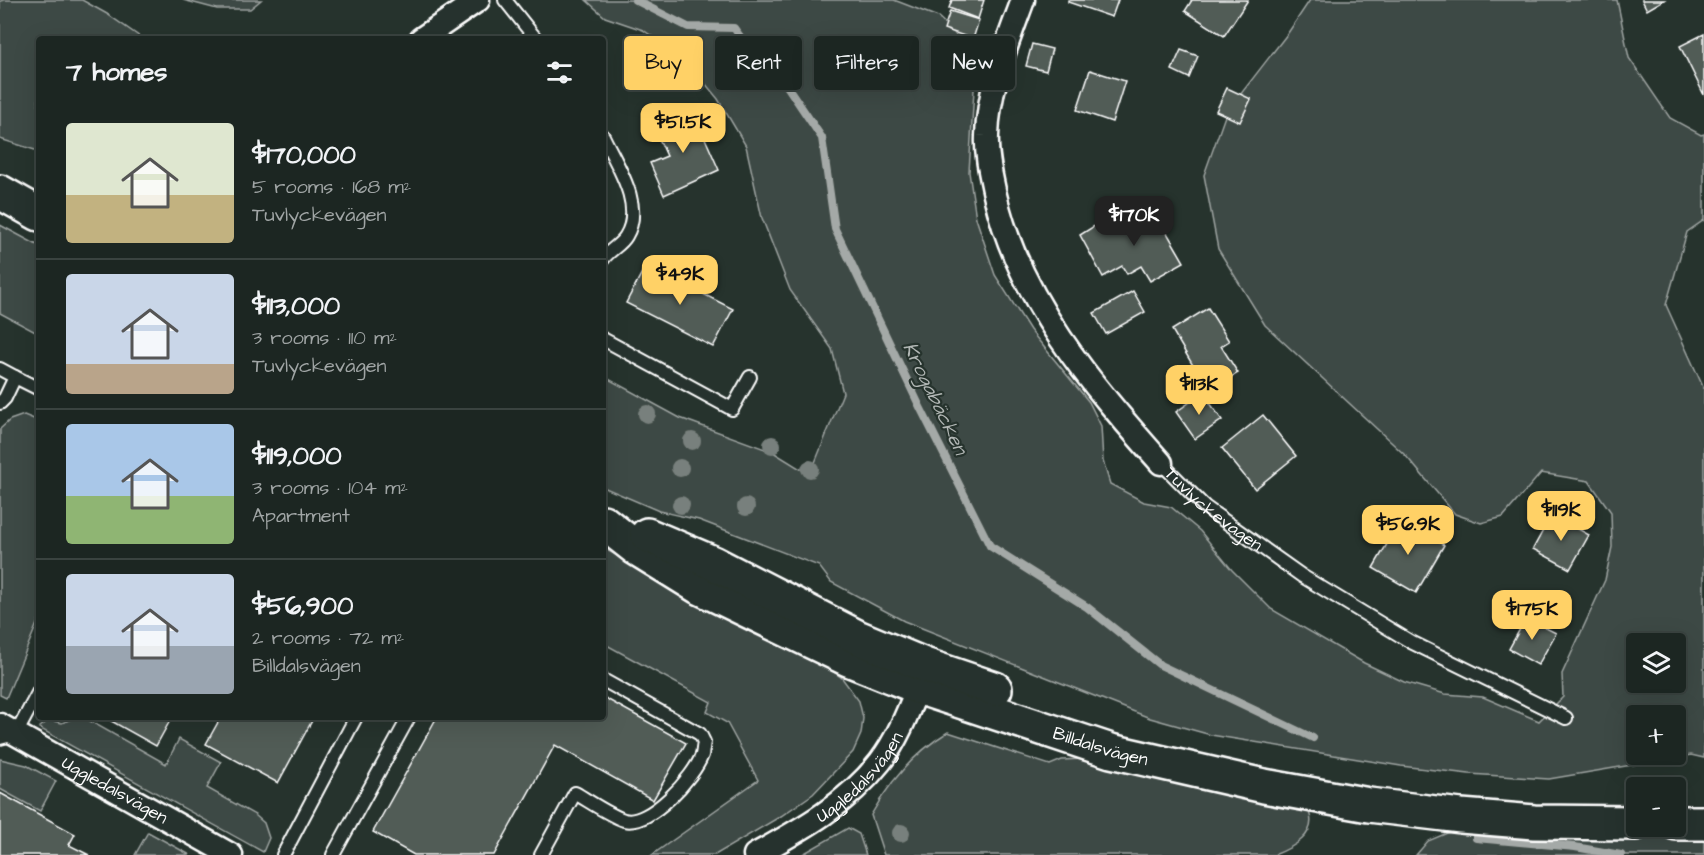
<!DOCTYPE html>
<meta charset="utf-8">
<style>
:root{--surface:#1c2622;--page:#29322f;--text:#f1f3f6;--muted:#a0a5a5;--line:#3a4340;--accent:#ffd166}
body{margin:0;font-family:"Architects Daughter",sans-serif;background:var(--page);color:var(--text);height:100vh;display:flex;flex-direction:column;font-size:22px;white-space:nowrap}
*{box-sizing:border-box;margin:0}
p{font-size:20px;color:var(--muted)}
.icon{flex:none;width:33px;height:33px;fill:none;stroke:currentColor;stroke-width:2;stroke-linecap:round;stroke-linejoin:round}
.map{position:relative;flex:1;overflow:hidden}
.drawer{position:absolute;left:36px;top:36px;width:570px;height:684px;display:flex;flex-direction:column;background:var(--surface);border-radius:6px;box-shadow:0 6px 24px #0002,0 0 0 2px var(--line)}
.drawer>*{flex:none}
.guide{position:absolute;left:624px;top:36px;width:570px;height:54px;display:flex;gap:12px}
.buttons{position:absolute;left:1626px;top:633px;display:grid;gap:12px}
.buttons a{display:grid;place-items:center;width:60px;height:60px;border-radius:6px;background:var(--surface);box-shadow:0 6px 24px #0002,0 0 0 2px var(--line);font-size:30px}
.price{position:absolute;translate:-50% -51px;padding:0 14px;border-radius:12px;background:var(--accent);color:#111;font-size:20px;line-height:39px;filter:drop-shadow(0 2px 3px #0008)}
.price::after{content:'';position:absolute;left:50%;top:36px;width:18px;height:14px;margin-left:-9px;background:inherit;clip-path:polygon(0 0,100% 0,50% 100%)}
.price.on{background:#222;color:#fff}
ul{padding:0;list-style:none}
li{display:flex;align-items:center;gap:18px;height:150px;padding:0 30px}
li+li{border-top:2px solid var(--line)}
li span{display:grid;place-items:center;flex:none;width:168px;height:120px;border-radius:6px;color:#555}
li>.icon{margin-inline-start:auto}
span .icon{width:72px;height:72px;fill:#fffc;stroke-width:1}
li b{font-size:26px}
h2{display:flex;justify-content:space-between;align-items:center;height:72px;padding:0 30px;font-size:26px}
.pill{padding:0 21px;border-radius:6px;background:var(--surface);box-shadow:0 6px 24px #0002,0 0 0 2px var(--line);font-size:21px;line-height:54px}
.pill.on{background:var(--accent);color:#111}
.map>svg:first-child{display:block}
.green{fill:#3e4944;stroke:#9ea4a2;stroke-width:1.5;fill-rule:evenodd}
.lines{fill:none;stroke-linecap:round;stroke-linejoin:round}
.stream{stroke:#a4a9a7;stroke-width:8}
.building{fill:#515c57;stroke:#fff;stroke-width:1.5}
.lane-casing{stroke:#fff;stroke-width:16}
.street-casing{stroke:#fff;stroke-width:27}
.secondary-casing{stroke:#fff;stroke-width:38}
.lane{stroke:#26332d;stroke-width:12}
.street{stroke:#26332d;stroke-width:22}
.secondary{stroke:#26332d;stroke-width:33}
.tree{fill:#78807d}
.labels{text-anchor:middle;stroke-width:4.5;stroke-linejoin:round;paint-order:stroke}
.street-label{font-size:18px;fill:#fff;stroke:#26332d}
.water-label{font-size:20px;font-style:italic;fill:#b3b8b6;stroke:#26332d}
</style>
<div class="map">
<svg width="1704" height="855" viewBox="0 0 1704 855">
<rect width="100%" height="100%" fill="#26332d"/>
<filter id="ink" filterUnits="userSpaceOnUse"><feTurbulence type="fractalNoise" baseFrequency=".0167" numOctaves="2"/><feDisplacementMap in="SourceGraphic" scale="12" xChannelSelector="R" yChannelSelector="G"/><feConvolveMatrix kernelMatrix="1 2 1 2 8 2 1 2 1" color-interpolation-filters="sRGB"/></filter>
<g filter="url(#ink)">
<g class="green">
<path d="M4,0H82L107,14L143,39H39L38,151L0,139V1Z"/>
<path d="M183,0H261L250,9H217Z"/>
<path d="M586,0H894L938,17L952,30L963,45L975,73L969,172L976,218L995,275L1030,330L1089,402L1101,426L1103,461L1110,484L1144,502L1171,507L1200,531L1232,570L1271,609L1364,663L1404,682L1445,694L1483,697L1539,721L1563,697L1562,674L1605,580L1612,547L1611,512L1589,481L1541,473L1503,517L1481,523L1455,514L1406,456L1265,325L1218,249L1204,175L1226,113L1288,33L1310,0H1617L1629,58L1670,118L1701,135L1704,134V220L1687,232L1666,305L1704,389V758L1691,755L1549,779L1469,774L1401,766L1211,735L1150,718L904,621L831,582L819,566L699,520L659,511L603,487V376L680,418L773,452L810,475L843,393L832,349L790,290L762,218L746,146L718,99L686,60L643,30L605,17ZM1636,644H1676V682H1636ZM1636,716H1676V754H1636Z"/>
<path d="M0,225L39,246V334L0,313Z"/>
<path d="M24,415L39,421V619L6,698L0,695V429L10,420Z"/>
<path d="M603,548L774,640L820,662L842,678L859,701L863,718L861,734L853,752L813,794L781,816L715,855H652L758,780L727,723L707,712L711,702L603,643Z"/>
<path d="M76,717H83L166,764L179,739L221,762L207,788L255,815L264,823L269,838L263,852L39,728L49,720L62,723Z"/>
<path d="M948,732L1050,765L1062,760L1083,759L1121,763L1309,812C1318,835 1292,848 1274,855H884L871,815C890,781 915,752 948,732Z"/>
<path d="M0,759L26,765L56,781L40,811L0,789Z"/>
<path d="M848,828L859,834L866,855H801Z"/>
<path d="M1452,831L1546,836L1704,837V855H1416L1428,841Z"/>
<path d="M148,832L190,855H135Z"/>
</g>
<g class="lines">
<g class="stream">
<path d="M635,0L688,27L734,28L757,60L783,80L822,138L835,229L920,407L990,546L1087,607L1160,665L1313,738"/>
<path d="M1476,838L1575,847L1621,855"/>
</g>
</g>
<g class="building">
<path d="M952,0H984L978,19L949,8Z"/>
<path d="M1068,0H1118L1112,17L1068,2Z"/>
<path d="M1192,0H1248L1224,36L1185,11Z"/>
<path d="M1642,0H1664L1647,10Z"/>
<path d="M950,11L979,20L973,39L944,29Z"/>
<path d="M1704,34V95L1680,46Z"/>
<path d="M1032,44L1052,49L1046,71L1026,66Z"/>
<path d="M1181,50L1198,56L1189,78L1172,70Z"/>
<path d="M1090,70L1125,81L1112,122L1077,110Z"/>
<path d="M1227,88L1251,99L1240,122L1216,111Z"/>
<path d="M693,111L719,170L664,195L650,163L667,156L654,128Z"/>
<path d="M1152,207L1184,262L1150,281L1141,266L1127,274L1122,266L1103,277L1080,235L1099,223L1105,234Z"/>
<path d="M646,265L733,309L713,347L626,303Z"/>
<path d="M1133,291L1145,312L1106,334L1094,313Z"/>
<path d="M1208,308L1229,341L1221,346L1238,373L1208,391L1172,330Z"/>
<path d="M1203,393L1222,420L1195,439L1176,412Z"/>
<path d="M1263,415L1296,456L1255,489L1222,448Z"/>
<path d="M1552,514L1589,535L1570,569L1533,549Z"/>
<path d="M1401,520L1444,545L1416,593L1373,568Z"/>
<path d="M1526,618L1556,633L1538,665L1509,649Z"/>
<path d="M603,697L686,743L653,800L555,745L494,855H414L373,832L437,717H603Z"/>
<path d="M104,717H172L156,746Z"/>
<path d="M221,717H314L278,783L206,744Z"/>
<path d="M0,793L75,834L69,845L89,855H0Z"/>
</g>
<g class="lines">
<defs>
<g id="lane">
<path d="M505,0L536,39"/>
<path d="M603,136C616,164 645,205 626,236C621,245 609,250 603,259"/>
<path d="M603,339L732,409L750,377"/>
<path d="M0,369L15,377L5,398L0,403"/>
<path d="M15,377L39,389"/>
<path id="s1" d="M1161,463L1205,507L1302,576L1411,642L1566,718"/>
<path d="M0,738L16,734L39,691"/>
<path d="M283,855L356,717"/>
<path d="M333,855L409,717"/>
<path d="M541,855L575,793C589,801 609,815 624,820C649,827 694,777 702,755C703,751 703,746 704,742L700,734L603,680"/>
</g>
<g id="street">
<path d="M1023,0C1007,44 988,89 987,136C986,156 991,176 995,195C1019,300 1091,384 1161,463"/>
<path d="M421,39L478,0"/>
<path id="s2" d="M0,725L231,855"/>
<path id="s3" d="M755,855C802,829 846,805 880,762C899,738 911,704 923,675"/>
</g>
<g id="secondary">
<path d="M0,192L39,214"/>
<path id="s4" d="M603,522L636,548L699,587L848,659L918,687L1111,751L1264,786L1369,805L1461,816L1534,822L1636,823"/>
<path d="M647,535L713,563L857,637L927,666L995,689"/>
<path d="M1676,823H1704"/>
</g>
</defs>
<use href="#lane" class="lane-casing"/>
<use href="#street" class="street-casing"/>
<use href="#secondary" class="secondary-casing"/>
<use href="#lane" class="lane"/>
<use href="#street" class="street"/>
<use href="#secondary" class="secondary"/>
</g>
<g class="tree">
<circle cx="647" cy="414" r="9"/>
<circle cx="692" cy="441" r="9"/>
<circle cx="772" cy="445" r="9"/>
<circle cx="680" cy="468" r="9"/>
<circle cx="810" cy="469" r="9"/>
<circle cx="681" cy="505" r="9"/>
<circle cx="746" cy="507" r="9"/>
<circle cx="901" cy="833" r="9"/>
</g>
</g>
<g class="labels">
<g class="street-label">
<text dy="6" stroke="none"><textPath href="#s1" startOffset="70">Tuvlyckevägen</textPath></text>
<text dy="6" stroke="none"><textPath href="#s4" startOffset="549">Billdalsvägen</textPath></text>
<text dy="6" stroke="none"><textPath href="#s3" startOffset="132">Uggledalsvägen</textPath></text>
<text dy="6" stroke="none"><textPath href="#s2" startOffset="132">Uggledalsvägen</textPath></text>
</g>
<g class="water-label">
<text transform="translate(936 398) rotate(64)" y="7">Krogabäcken</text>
</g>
</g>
</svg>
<div class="buttons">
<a><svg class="icon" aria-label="layers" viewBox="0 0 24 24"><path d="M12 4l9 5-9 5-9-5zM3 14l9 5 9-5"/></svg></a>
<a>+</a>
<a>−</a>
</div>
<b class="price" style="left:683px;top:154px">$51.5K</b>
<b class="price on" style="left:1134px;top:247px">$170K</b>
<b class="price" style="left:680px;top:306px">$49K</b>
<b class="price" style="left:1199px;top:416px">$113K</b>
<b class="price" style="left:1561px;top:542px">$119K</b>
<b class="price" style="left:1408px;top:556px">$56.9K</b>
<b class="price" style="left:1532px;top:641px">$175K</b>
<div class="guide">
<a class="pill on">Buy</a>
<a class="pill">Rent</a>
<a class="pill">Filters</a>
<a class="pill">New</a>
</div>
<section class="drawer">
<h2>7 homes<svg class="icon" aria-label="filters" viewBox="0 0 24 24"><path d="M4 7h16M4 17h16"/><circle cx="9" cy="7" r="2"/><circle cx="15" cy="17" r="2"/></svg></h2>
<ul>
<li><span style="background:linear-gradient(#dfe7d0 60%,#c2b280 0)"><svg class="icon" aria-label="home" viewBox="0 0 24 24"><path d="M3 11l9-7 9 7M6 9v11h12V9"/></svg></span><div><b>$170,000</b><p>5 rooms · 168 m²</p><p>Tuvlyckevägen</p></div></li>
<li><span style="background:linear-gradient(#c9d6e8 75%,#b9a48a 0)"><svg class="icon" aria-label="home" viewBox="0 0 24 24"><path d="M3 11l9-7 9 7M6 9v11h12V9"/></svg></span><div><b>$113,000</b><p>3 rooms · 110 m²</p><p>Tuvlyckevägen</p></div></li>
<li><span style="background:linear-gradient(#a9c7e8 60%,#8fb573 0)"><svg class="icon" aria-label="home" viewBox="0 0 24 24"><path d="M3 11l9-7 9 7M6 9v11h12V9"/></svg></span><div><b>$119,000</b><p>3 rooms · 104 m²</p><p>Apartment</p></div></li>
<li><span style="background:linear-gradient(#c9d6e8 60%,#9aa5b1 0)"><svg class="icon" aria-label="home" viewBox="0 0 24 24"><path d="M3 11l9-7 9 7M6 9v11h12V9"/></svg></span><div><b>$56,900</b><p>2 rooms · 72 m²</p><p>Billdalsvägen</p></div></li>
</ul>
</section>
</div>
